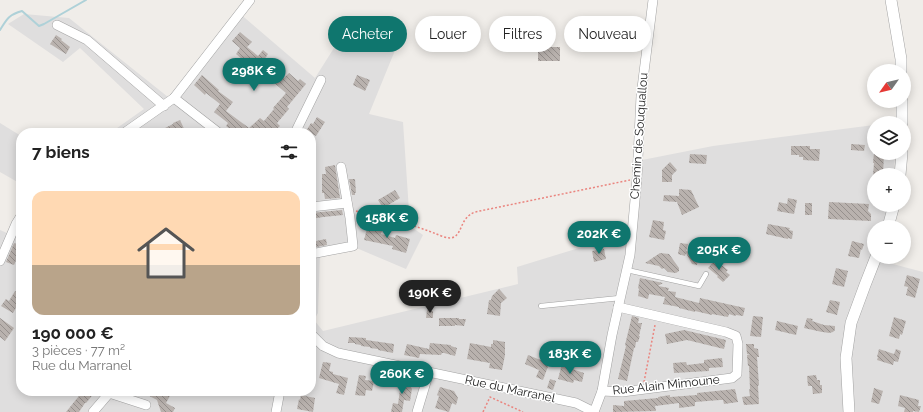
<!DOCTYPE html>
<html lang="fr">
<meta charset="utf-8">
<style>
:root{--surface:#fff;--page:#f2f2f2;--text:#222;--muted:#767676;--line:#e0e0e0;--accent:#0f766e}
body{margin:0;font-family:Raleway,sans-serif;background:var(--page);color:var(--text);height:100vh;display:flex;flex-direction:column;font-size:15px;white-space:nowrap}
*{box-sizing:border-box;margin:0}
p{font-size:13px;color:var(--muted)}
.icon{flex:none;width:22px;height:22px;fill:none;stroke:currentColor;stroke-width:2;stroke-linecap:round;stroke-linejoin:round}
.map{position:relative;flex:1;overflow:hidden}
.sheet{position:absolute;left:16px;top:128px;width:300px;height:268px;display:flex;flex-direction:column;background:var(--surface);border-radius:16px;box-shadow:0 2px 10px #0003}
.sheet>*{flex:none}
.banner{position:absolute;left:328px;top:16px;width:380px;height:36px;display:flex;gap:8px}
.needle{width:26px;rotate:236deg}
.controls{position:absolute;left:867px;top:64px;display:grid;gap:8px}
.controls a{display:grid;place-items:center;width:44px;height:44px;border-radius:50%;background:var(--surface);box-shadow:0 2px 10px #0003;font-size:20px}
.price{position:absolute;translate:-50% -34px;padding:0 9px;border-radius:14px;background:var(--accent);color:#fff;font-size:13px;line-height:26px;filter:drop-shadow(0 1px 2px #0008)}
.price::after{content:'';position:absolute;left:50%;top:24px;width:12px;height:9px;margin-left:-6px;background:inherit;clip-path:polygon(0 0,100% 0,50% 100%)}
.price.selected{background:#222;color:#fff}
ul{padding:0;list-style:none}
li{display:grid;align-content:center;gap:8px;height:212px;padding:0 16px}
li+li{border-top:1px solid var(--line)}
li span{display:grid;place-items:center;height:124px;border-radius:12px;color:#555}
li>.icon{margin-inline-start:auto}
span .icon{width:72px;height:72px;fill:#fffc;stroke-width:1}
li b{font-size:17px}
h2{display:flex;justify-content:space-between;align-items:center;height:48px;padding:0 16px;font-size:17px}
.chip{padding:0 14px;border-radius:18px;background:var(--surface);box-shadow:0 2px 10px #0003;font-size:14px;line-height:36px}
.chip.selected{background:var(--accent);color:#fff}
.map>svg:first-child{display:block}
.residential{fill:#dfdede}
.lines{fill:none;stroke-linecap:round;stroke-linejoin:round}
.stream{stroke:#aed1d8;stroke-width:2}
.building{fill:url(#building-back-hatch)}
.service-casing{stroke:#a2a2a2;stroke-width:5.5}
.minor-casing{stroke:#a2a2a2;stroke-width:10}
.tertiary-casing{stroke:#a2a2a2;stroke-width:12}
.path{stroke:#ea857f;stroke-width:1.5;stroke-dasharray:2 2;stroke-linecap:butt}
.service{stroke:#fff;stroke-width:4.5}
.minor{stroke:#fff;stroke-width:9}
.tertiary{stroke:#fff;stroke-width:11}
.labels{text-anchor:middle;stroke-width:3;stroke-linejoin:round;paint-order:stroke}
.street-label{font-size:12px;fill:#212121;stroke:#fff}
</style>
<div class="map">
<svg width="923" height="412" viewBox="0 0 923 412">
<defs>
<pattern id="building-back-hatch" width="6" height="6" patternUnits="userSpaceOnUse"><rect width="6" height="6" fill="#b9b2ae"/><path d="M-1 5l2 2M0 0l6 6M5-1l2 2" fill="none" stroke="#96908d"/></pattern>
</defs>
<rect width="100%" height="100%" fill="#f0ede9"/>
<g class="residential">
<path d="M238,12L315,78L353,18L398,43L369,114L403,122L410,226L423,235L406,269L354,247L320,255L318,313L314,320L323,331L518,284L517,267L631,232L637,161L713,146L874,125V153H895L894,175H874V205H890L883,227H874V259L923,272V412H0V230L7,233L21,211V391H311V133H110L144,109L80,48L63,62L8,24L24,14L69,18L168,97Z"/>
<path d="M0,123L21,136V184L0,172Z"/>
</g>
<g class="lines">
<path class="stream" d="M0,30C7,19 8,15 22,11L39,26L44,24L86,0"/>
</g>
<g class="building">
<path d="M240,32L252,42L247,47L258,56L263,50L268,54L264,60L282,76L284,78L289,73L298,81L300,79L306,84L287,107L289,109L277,123L280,126L272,133H235L226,126L228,123L214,112L220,104L206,93L205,95L194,85L202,75L219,90L218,91L233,102L226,111L249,128L260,118L264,121L274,109L273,108L286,93L257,68L255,70L236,54L240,48L232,41Z"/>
<rect x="597" y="32" width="38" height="9"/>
<path d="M56,35L62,39L61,40L70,47L66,54L50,44Z"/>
<rect x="538" y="47" width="22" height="14"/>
<path d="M357,75L370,80L365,91L353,85Z"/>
<path d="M317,117L325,122L316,136L306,131L311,123L313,124Z"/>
<path d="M180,120L186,133H155L173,124V123Z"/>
<path d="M851,144L865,145L864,151L851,150Z"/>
<path d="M791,146H810V149H820L819,161L803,160V157H799V155H791Z"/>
<path d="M874,153H884L883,175H873L874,163H873Z"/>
<path d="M690,154L707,155L706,164L689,163Z"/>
<path d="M670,162L677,170L672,175V182H662V170Z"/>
<path d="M335,165L340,198L325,199L324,193H322V174H326L325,167Z"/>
<path d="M349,179H355L356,193H355V195H352Z"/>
<path d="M679,189L691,190L699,207L682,215L677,202L663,201L664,195L679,196Z"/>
<path d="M395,190L400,198L383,208L378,200Z"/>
<path d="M788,198L797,200L794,214L777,211L779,202L787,204Z"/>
<path d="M829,202L869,204L868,211L871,214V221L828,219Z"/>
<rect x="805" y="203" width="7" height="12"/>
<path d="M342,210L343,215L323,217L311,219V213Z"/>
<path d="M653,220L664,222L663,230L666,231L664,240L649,237Z"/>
<path d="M768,224L790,228L789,230L793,231L792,239L788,238V239L766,234Z"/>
<path d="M368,225L382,229L381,234L395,238L396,235L410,239L406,253L392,249L393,246L364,240Z"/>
<path d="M326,239L327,245L311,248V242Z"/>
<path d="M714,240L722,241V243L730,245L728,253L712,250Z"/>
<path d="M852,241L864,244L862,250L861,249L859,258L848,256Z"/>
<path d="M14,243L21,246V249L14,265L6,262Z"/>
<path d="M680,243L688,244L686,251L699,254L697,265L692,264L686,253L685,256L678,254Z"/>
<path d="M604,249L606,259L594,262L592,251Z"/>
<path d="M660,253L669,254L679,268V271L676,273L668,272L664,268L662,269L659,266L645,263Z"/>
<path d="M713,262L717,264H720L728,270L726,272L730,275L723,282L717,277L718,276L708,268Z"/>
<path d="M836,268L848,271L844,287L832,284Z"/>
<path d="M907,275L920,279L915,298L906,295L908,287L904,286Z"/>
<path d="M640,278L663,283L658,286L669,288L668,291L676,292L675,297L699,303L700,298L745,308L743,316L736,315L735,316L729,314L728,317L712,314V315L695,311V312L679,308V307L663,304L665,297L649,294L648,299L638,296L639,289L638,288Z"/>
<path d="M499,289L507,298L501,303L500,316L487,314L489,300H491L492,296Z"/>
<path d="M15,291L21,295V299L13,313L1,306L6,299L9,301Z"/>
<path d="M830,300L840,302L837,315L826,312Z"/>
<path d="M427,310L433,311V318H426Z"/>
<path d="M632,316L639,318L638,323H642L639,336H640L638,342H636L635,348H634L627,381L618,379L626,346L625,345Z"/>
<path d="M753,316L763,317L761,337L750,336Z"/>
<path d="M894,317L906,321L902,335L900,334L899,339L889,336Z"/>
<path d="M0,318L14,328L5,341L0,337Z"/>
<path d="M439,318H459V319H466L464,326L455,325V326H439Z"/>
<path d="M807,318L813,319L812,321L824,325L835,326V330L833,332L829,333L823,332H822L804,328Z"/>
<path d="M777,321L798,326L796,335L775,330Z"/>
<path d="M684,330L726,340L724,349L687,340L667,344L665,334Z"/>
<path d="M349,337L366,338V340L394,344L393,353L378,350V349L370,348V347L361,346V345L355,344V343H348Z"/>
<path d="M493,340L505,342V355L502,370L489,368L490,363L467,359L470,343L491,347V344H493Z"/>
<path d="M430,343L451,345V346L457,348L455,356L444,353H442L441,355L420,354L419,358L404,355L407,344L429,349Z"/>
<path d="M746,344H754V348L758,349L759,357H757L759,385L758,386L759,404L744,405L742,397L750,396L749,390L750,389L749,366H748L747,355H750L747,354Z"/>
<path d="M879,349L894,354L896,349L901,351L898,362L894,361L893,365L877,360L878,357H877Z"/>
<path d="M528,355L543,361L545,360L550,361L543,380L536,377L539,370L525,364Z"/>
<path d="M722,358L723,367L709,368V371L674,373L673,363L686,362L687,365L704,363V360Z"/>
<path d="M323,362L331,363L329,371L333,372V374L348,378L344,395L336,393L339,384L319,378Z"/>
<path d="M562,364L570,366L569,368L584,373L582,382L574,380L573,383L558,379Z"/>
<path d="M359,375L366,376L365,380L374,381L372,391L366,390L365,396L355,395Z"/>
<path d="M816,375L817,380H820V385H822V393L813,394L812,386H808L807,376Z"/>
<path d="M405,378L412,389L410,401L404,400L402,412H391L393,403L398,404L400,390L396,383Z"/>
<path d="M550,379L556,381L553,390L547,388Z"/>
<path d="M440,387L454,391L458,398L456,405L452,403L449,412L435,408L439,396L437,395Z"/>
<path d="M874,388L883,391L879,404L871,402Z"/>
<path d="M735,389L738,402L724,404L723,400H720L695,402V406L679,408V403L655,406L656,411L613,412V405L624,406V401L658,398V397L670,395V397L697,395V393Z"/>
<path d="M83,391H96L86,403H85L79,412H66Z"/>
<path d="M140,391H166L171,394L166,403L175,408L173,412H161L157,400Z"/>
<path d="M301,395L315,398L313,412L297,409L299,399L300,400Z"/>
<path d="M900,395L919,400L918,406H921L919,412L913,411V412H904L905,408L898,406Z"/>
</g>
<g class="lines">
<defs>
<g id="service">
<path d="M627,270L699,286L706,274"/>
<path d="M541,306L620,298"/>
</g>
<g id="minor">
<path d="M57,25L87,40L164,106"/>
<path d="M174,98L219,133"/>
<path d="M124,133L174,98L250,0"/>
<path d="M295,133L321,80"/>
<path d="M311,207L347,203"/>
<path d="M311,254L353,246L350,218L341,167"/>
<path d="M0,261L16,224L21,216"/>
<path d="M311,334L323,346L338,353L576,403L594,412L602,391L612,335L630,255L637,178L641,96L653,0"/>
<path d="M602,391L622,392L732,378L737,374L738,344L736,336L726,332L618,307"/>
<path d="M109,393L146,405"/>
<path d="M93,412L111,391"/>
<path d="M276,412L280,391"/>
<path d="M417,412L429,372"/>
</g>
<g id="tertiary">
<path d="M891,0L901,59V71"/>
<path d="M902,101V123"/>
<path d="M900,175L902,153"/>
<path d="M888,227L894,205"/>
<path d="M849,412L846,358L851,323L865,285L876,257"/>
</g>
</defs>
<use href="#service" class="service-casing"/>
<use href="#minor" class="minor-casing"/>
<use href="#tertiary" class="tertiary-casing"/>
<g class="path">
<path d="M356,211C382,217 408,223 434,233C440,235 448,240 454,237C463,232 460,218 475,212L630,180"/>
<path d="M644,382L655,325"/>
<path d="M483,412L490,397L523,412"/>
</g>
<use href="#service" class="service"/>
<use href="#minor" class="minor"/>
<use href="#tertiary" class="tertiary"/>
</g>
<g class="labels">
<g class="street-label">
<text transform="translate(639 136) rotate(-86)" y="4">Chemin de Souquallou</text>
<text transform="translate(666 385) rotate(-6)" y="4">Rue Alain Mimoune</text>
<text transform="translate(510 389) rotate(12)" y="4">Rue du Marranel</text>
</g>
</g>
</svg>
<div class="controls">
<a><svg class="needle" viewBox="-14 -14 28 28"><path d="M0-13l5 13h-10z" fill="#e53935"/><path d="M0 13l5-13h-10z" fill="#767676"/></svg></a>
<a><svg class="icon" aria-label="layers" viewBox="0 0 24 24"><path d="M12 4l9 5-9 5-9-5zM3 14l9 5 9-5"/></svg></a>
<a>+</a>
<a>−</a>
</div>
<b class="price" style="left:254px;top:92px">298K €</b>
<b class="price" style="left:387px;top:239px">158K €</b>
<b class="price" style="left:599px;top:255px">202K €</b>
<b class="price" style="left:719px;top:271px">205K €</b>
<b class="price selected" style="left:430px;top:314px">190K €</b>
<b class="price" style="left:570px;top:375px">183K €</b>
<b class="price" style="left:402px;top:395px">260K €</b>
<div class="banner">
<a class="chip selected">Acheter</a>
<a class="chip">Louer</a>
<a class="chip">Filtres</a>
<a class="chip">Nouveau</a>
</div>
<section class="sheet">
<h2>7 biens<svg class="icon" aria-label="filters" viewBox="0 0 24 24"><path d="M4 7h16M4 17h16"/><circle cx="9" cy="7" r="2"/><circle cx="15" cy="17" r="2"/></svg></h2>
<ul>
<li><span style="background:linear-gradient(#ffd9b3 60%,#b9a48a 0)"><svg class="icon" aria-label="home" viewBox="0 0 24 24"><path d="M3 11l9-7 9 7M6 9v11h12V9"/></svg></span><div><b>190 000 €</b><p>3 pièces · 77 m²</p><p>Rue du Marranel</p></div></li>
</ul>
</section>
</div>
